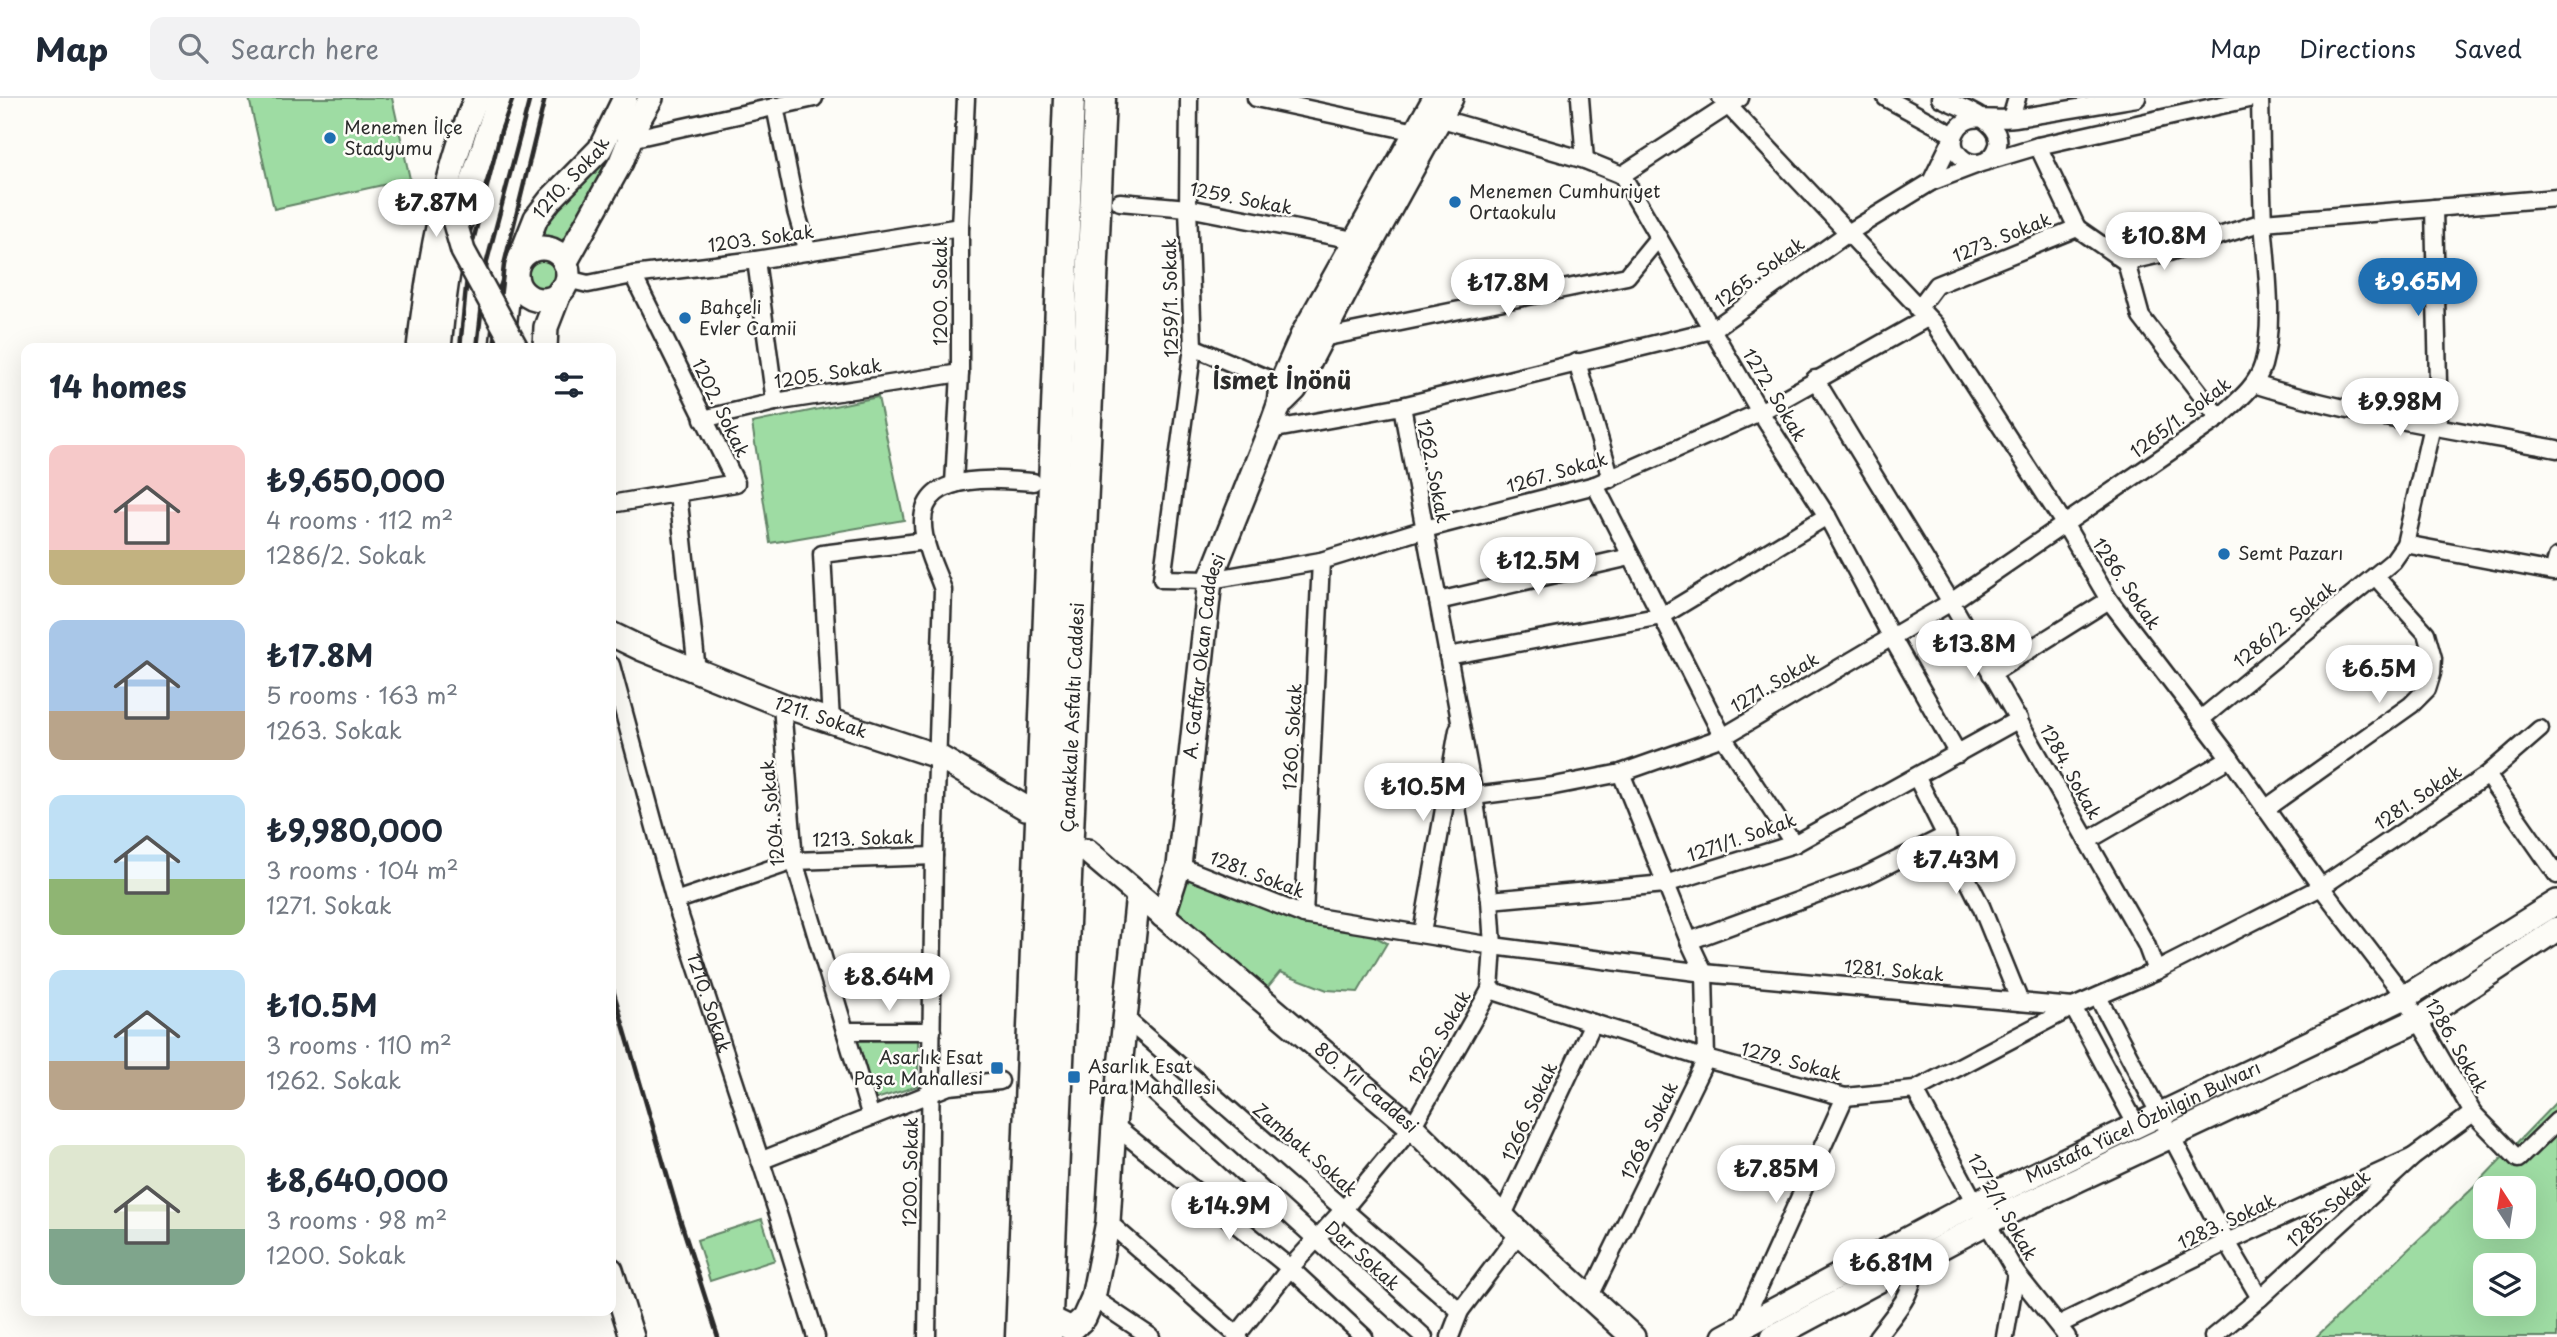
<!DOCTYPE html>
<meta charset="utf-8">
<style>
:root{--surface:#fff;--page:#f2f2f3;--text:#1f2937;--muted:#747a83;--line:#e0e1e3;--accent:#1f6fb2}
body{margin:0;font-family:"Playpen Sans",sans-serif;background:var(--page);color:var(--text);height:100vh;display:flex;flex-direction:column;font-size:26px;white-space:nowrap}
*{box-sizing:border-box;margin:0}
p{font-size:23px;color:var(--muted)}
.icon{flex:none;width:38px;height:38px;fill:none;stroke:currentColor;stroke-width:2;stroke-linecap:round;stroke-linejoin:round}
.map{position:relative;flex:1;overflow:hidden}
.details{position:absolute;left:21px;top:245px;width:595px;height:973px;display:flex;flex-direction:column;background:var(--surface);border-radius:14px;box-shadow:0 7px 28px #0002}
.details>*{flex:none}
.needle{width:46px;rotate:348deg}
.controls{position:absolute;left:2473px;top:1078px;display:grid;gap:14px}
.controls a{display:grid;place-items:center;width:63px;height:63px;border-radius:14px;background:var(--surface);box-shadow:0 7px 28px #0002;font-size:35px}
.price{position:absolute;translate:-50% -60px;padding:0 16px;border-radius:24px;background:#fff;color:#222;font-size:23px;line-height:46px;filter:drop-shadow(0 2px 4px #0008)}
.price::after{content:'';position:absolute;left:50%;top:42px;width:21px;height:16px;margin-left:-10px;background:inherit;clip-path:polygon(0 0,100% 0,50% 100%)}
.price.on{background:var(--accent);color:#fff}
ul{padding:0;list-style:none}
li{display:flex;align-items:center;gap:21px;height:175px;padding:0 28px}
li span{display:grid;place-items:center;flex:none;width:196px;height:140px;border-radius:14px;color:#555}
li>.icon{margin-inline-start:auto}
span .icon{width:84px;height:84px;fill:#fffc;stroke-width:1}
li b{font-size:30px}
h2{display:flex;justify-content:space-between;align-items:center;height:84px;padding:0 28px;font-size:30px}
header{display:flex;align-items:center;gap:42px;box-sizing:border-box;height:98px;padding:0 35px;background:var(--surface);border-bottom:2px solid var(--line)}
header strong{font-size:33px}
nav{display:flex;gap:38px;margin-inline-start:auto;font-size:24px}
.search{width:490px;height:63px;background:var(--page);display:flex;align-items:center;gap:18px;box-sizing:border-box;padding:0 24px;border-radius:14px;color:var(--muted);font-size:26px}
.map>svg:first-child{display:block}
.green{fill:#9edca3;stroke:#648467;stroke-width:2;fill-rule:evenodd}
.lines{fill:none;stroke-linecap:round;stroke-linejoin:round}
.street-casing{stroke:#2b2b2b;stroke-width:21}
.secondary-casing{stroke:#2b2b2b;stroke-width:28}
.highway-casing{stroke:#2b2b2b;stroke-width:35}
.street{stroke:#fdfcf7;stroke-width:16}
.secondary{stroke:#fdfcf7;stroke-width:23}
.highway{stroke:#fdfcf7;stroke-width:30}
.rail{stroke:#2b2b2b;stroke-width:4.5}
.secondary-bridge-casing{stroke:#2b2b2b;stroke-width:28;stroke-linecap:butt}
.secondary-bridge{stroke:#fdfcf7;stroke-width:23}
.poi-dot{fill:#1f6fb2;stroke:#fdfcf7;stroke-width:2.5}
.labels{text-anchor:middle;stroke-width:5;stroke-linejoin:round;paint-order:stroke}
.poi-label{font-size:18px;fill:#2b2b2b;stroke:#fdfcf7;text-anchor:start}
.street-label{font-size:18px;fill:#2b2b2b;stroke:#fdfcf7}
.district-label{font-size:24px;font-weight:bold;fill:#2b2b2b;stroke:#fdfcf7}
</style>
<header>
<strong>Map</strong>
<div class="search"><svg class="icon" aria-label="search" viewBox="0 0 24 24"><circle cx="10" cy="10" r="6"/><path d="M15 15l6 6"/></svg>Search here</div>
<nav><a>Map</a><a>Directions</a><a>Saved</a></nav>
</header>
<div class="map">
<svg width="2557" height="1239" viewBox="0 0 2557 1239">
<rect width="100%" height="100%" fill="#fdfcf7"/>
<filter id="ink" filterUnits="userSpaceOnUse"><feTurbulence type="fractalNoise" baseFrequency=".0143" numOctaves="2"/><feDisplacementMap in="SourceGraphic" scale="14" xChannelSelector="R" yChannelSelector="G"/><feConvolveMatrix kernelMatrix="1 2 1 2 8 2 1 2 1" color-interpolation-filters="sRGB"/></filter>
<g filter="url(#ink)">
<g class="green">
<path d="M249,0H392L410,81L274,111Z"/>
<path d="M614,44L621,48L593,89L568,149L552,138L536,139L563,99Z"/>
<circle cx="541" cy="176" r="19"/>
<path d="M878,299L904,422L770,445L752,325Z"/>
<path d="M1199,780L1374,838L1387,845L1358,894L1327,892L1280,874L1267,890L1168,814L1188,782Z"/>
<path d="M918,942V988L873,1002L855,943Z"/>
<path d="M2557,1003V1239H2316L2474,1089ZM2485,1090H2524V1129H2485ZM2485,1167H2524V1206H2485Z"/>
<path d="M762,1121L775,1162L710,1183L697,1142Z"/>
</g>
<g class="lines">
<defs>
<g id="street">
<path d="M1189,0L1188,110L1193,249L1162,481L1210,482L1321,463L1425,431L1595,387L1760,314L1927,220"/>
<path d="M1256,0L1416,34"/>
<path d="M1580,0L1585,62"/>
<path d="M1721,0L1935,227L2065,427L2109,502L2230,660L2321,789L2405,899L2473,1015L2518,1061L2557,1023"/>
<path d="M1886,0L1954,37L1931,84"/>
<path d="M1940,0C1958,8 2003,23 1998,47C1996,54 1992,60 1985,63C1967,71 1947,52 1956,34C1959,27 1965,23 1972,21C1985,19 2001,22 2015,20C2056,14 2096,7 2137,0"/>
<path d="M775,8L796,113L808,154"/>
<path d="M2011,20L2017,0"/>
<path d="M1442,21L1585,62L1622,77L1740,0"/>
<path d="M626,39L630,41L814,0"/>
<path d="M2038,48L2077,130"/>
<path d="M1622,77L1760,314L1827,418L1891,538L1958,656"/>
<path d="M1120,104L1188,110L1354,142"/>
<path d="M2434,110L2439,329"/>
<path d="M2077,130L2126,164L2169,154L2263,124L2557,100"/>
<path d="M756,162L775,304"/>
<path d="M2126,164L2141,219L2219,320"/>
<path d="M567,181L588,186L633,177L756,162L960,129"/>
<path d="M1918,211L1936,187L2077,130"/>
<path d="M1322,240L1627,178L1658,140"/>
<path d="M1193,249L1281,286"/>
<path d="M1577,264L1611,381"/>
<path d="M1815,281L1951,504L2146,846L2156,873"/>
<path d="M2254,286C2353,317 2456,332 2557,351"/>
<path d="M703,321L775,304L960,275"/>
<path d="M1270,332L1402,308L1712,232L1848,135L1931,84L1981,65L2038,48L2253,0"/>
<path d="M954,386L960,275V129L966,0"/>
<path d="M1595,387L1723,639L1794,746"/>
<path d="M678,395L697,573"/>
<path d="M611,406L736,385L633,177"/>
<path d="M2405,446L2553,474L2557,459"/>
<path d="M1438,503L1630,459"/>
<path d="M1448,558L1662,518L1827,418"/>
<path id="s1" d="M611,567L675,803L779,1119L816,1239"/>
<path d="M1991,576L2109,502"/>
<path d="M782,607L794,763L871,1019"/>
<path d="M2201,621L2393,463L2405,446L2432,328"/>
<path d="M831,624L822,456L926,443"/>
<path d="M1621,675L1689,843"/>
<path d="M2487,677L2557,777"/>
<path d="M1917,680L1981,808L2020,904"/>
<path d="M1474,698L1554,688L1621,675L1723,639L1951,504L2219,320C2236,304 2256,290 2263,267C2275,225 2266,167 2263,123C2261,82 2261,41 2260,0"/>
<path d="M2265,711L2411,607L2427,591L2432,575L2433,560L2426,535L2375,478"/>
<path d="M2087,743L2230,660"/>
<path d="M1179,768L1304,817L1493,848L1704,875L2073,909L2156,873L2321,789L2487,677L2540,631"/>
<path d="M1490,802L1665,786L1794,746L2019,621"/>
<path d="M675,803L794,763L934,758"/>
<path d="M1304,817L1321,463"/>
<path d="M1422,835L1458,632"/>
<path d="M1490,892L1706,961L1845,999L1915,992L2073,909"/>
<path d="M2098,899L2227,1144L2260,1200"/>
<path d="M2073,909L2137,1028"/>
<path d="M1125,920L1460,1213"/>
<path d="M845,933H932"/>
<path d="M1120,963L1424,1239"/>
<path d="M1915,992L1975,1105L2016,1175L2067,1239"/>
<path d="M1114,1027L1290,1170L1364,1239"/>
<path d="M760,1063L949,988L1000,983"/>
<path d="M1502,1119L1593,925"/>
<path d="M1108,1124L1239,1239"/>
<path d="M1590,1198L1706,961L1704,875L1689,843L1865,778L1947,737"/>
<path d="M1093,1200L1151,1239"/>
<path d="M2058,1227L2227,1144L2413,1059"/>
<path d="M1741,1229L1845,999"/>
<path d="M1237,1237L1290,1170L1344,1111L1412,1029L1490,892L1493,848L1490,802L1474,698L1402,308"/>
<path d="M927,1239L934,758L943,492C939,479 932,466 928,452C902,373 982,380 1033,384"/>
<path d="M1450,1239L1460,1213L1519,1135"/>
<path d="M1877,1239C1893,1217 1918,1193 1913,1164"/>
<path d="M2005,1239L2016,1175"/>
<path d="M2213,1239L2260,1200L2413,1059L2473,1015"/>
</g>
<g id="secondary">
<circle cx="542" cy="176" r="26"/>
<path id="s2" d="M519,163L536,120L550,102L600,51L625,0"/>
<path d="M565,165L621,64L636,26L651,0"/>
<path d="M419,250C429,165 444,80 476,0"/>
<path d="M439,250C442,221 444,193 450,165C462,109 483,55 499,0"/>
<path d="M502,250L507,203L516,180"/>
<path d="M545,250L546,229L560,193"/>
<path d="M1284,302L1295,291L1364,158L1451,0"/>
<path id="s3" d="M611,536L640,550L782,607L937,658L1026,710"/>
<path id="s4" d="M1087,753L1412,1029L1519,1135L1633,1239"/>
<path id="s5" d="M1163,818L1179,768L1210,482L1270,332L1279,307L1281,286L1303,236L1435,0"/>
<path d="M611,1172L632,1239"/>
<path d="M1047,1219L1072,1231L1084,1220L1093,1200L1108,1124L1114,1027L1138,796"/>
<path id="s6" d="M1724,1239L1975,1105L2405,899L2557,804"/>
<path d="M1773,1239L1988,1124L2420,921L2557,831"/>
</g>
<g id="highway">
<path d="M1021,1239L1069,0"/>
<path id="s7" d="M1046,1239L1100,0"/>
</g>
</defs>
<use href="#street" class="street-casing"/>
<use href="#secondary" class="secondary-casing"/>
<use href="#highway" class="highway-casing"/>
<use href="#street" class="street"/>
<use href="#secondary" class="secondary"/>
<use href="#highway" class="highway"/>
<g class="rail">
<path d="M460,250L469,159L501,33L513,0"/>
<path d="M477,250L487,163L530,0"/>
<path d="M494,250L504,167L545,0"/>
<path d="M611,885L679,1118L718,1239"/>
</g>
<defs>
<path id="secondary-bridge" d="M446,94L463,153L516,250"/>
</defs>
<use href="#secondary-bridge" class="secondary-bridge-casing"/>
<use href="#secondary-bridge" class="secondary-bridge"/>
</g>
</g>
<g class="poi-dot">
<circle cx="330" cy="40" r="7"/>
<circle cx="1455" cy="104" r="7"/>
<circle cx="685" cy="220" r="7"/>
<circle cx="2224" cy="456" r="7"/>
<rect x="990" y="963" width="14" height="14" rx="3.5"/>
<rect x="1067" y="972" width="14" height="14" rx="3.5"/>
</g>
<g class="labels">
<g class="poi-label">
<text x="344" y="36">Menemen İlçe<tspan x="344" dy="21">Stadyumu</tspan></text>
<text x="1469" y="100">Menemen Cumhuriyet<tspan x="1469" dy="21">Ortaokulu</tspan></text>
<text x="699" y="216">Bahçeli<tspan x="699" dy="21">Evler Camii</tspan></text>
<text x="2238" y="462">Semt Pazarı</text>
<text x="983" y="966" text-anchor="end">Asarlık Esat<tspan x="983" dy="21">Paşa Mahallesi</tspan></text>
<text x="1088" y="975">Asarlık Esat<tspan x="1088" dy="21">Para Mahallesi</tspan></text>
</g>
<g class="street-label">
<text dy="6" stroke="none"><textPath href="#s2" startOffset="100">1210. Sokak</textPath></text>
<text transform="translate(1241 101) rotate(11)" y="6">1259. Sokak</text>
<text transform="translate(2002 140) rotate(-22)" y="6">1273. Sokak</text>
<text transform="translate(761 141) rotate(-8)" y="6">1203. Sokak</text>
<text transform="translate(1760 175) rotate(-36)" y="6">1265. Sokak</text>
<text transform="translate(941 193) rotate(-90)" y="6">1200. Sokak</text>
<text transform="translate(1171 200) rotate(-91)" y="6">1259/1. Sokak</text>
<text transform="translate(828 276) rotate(-9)" y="6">1205. Sokak</text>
<text transform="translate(1774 297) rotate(59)" y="6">1272. Sokak</text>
<text transform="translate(720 310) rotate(64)" y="6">1202. Sokak</text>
<text transform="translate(2181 320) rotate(-37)" y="6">1265/1. Sokak</text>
<text transform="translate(1433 373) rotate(79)" y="6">1262. Sokak</text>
<text transform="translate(1557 375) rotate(-16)" y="6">1267. Sokak</text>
<text transform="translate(2126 486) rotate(56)" y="6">1286. Sokak</text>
<text transform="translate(2285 527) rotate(-39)" y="6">1286/2. Sokak</text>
<text dy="6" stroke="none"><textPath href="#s5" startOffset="264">A. Gaffar Okan Caddesi</textPath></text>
<text transform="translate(1775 585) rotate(-31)" y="6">1271. Sokak</text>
<text dy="6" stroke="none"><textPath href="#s3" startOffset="226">1211. Sokak</textPath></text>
<text dy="6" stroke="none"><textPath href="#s7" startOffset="620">Çanakkale Asfaltı Caddesi</textPath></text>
<text transform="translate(1293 639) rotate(-87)" y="6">1260. Sokak</text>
<text transform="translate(2070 674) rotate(61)" y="6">1284. Sokak</text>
<text transform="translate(2418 700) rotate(-34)" y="6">1281. Sokak</text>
<text transform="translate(773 715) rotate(-96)" y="6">1204. Sokak</text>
<text transform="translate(1742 740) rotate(-19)" y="6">1271/1. Sokak</text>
<text transform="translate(863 741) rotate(-2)" y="6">1213. Sokak</text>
<text transform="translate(1257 777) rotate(21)" y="6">1281. Sokak</text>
<text transform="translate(1894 873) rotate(5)" y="6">1281. Sokak</text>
<text dy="6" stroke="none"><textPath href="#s1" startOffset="352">1210. Sokak</textPath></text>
<text transform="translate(1440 940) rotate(-60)" y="6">1262. Sokak</text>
<text transform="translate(2456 948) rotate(60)" y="6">1286. Sokak</text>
<text transform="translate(1791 964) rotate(15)" y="6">1279. Sokak</text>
<text dy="6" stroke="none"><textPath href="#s4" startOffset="366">80. Yıl Caddesi</textPath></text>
<text transform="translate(1530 1014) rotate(-65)" y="6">1266. Sokak</text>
<text dy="6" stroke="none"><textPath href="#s6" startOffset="471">Mustafa Yücel Özbilgin Bulvarı</textPath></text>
<text transform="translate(1650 1033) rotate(-64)" y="6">1268. Sokak</text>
<text transform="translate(1305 1052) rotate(41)" y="6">Zambak Sokak</text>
<text transform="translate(911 1074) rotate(-89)" y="6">1200. Sokak</text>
<text transform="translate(2002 1109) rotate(60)" y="6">1272/1. Sokak</text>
<text transform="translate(2329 1111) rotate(-42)" y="6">1285. Sokak</text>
<text transform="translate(2227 1124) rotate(-25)" y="6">1283. Sokak</text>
<text transform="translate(1362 1158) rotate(42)" y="6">Dar Sokak</text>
</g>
<g class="district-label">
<text x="1282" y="291">İsmet İnönü</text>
</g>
</g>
</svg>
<div class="controls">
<a><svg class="needle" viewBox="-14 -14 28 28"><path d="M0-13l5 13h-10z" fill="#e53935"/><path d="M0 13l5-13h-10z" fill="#747a83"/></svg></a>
<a><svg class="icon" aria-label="layers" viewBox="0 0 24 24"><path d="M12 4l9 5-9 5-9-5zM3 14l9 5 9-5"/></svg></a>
</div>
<b class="price" style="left:436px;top:141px">₺7.87M</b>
<b class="price" style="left:2164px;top:174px">₺10.8M</b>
<b class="price on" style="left:2418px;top:220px">₺9.65M</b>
<b class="price" style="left:1508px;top:221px">₺17.8M</b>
<b class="price" style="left:2400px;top:340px">₺9.98M</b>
<b class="price" style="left:1538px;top:499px">₺12.5M</b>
<b class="price" style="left:1974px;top:582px">₺13.8M</b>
<b class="price" style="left:2379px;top:607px">₺6.5M</b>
<b class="price" style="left:1423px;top:725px">₺10.5M</b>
<b class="price" style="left:1956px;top:798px">₺7.43M</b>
<b class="price" style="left:889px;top:915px">₺8.64M</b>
<b class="price" style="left:1776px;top:1107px">₺7.85M</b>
<b class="price" style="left:1229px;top:1144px">₺14.9M</b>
<b class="price" style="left:1891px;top:1201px">₺6.81M</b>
<section class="details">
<h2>14 homes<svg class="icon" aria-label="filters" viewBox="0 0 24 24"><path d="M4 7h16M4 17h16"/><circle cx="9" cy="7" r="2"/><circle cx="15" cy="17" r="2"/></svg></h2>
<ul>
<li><span style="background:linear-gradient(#f6c9c9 75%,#c2b280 0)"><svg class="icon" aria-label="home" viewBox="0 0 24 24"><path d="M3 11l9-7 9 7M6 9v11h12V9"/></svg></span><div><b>₺9,650,000</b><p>4 rooms · 112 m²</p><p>1286/2. Sokak</p></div></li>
<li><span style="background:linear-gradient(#a9c7e8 65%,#b9a48a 0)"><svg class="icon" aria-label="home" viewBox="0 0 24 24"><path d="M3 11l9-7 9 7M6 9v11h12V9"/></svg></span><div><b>₺17.8M</b><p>5 rooms · 163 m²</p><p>1263. Sokak</p></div></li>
<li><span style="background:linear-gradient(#bfe0f5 60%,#8fb573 0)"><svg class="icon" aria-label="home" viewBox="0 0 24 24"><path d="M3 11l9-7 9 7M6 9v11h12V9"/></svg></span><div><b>₺9,980,000</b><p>3 rooms · 104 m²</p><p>1271. Sokak</p></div></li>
<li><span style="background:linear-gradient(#bfe0f5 65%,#b9a48a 0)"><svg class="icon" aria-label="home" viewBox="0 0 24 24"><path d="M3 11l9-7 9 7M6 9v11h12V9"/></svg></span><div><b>₺10.5M</b><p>3 rooms · 110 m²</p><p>1262. Sokak</p></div></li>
<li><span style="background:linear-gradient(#dfe7d0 60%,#7fa58c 0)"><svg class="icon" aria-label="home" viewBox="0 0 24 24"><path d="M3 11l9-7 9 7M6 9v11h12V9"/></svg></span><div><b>₺8,640,000</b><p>3 rooms · 98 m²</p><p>1200. Sokak</p></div></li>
</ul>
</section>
</div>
